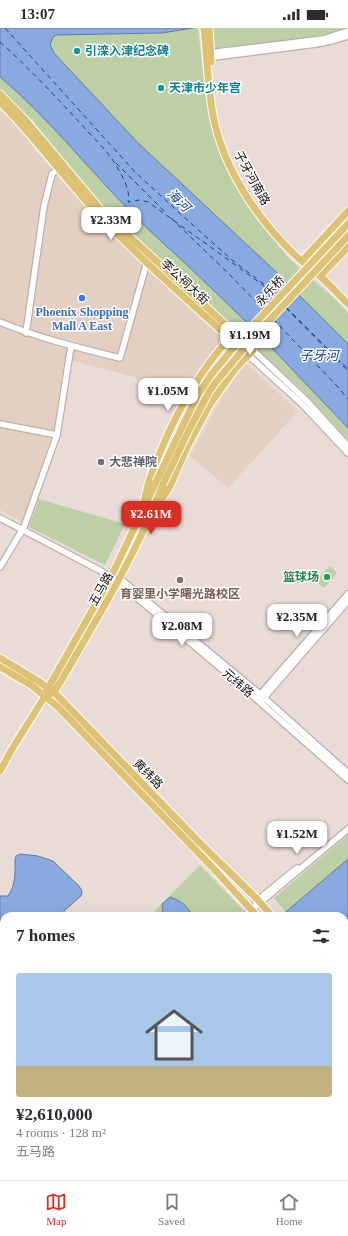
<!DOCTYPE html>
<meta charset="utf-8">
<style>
:root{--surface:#fff;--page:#f7f7f7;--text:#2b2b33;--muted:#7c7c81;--line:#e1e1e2;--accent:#d93025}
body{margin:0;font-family:"Times New Roman","Noto Sans SC",serif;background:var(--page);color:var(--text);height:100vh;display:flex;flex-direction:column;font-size:15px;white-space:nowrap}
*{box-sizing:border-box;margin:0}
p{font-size:13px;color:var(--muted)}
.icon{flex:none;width:22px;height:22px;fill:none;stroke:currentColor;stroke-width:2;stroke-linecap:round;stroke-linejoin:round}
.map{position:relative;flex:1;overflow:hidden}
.side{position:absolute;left:0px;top:884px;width:348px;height:268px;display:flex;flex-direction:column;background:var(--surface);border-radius:12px 12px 0 0;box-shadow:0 4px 16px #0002}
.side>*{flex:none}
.price{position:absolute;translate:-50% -34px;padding:0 9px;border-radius:8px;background:#fff;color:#222;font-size:13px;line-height:26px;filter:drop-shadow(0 1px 2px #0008)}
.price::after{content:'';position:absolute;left:50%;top:24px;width:12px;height:9px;margin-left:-6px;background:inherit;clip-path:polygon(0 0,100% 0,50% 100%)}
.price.selected{background:var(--accent);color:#fff}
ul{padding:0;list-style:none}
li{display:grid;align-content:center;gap:8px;height:212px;padding:0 16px}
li+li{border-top:1px solid var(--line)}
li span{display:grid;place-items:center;height:124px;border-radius:4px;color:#555}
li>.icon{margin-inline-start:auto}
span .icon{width:72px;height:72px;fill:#fffc;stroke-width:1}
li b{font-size:17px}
h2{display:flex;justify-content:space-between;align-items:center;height:48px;padding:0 16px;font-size:17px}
.status{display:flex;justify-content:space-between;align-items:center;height:28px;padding:0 20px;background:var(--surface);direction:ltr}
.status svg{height:11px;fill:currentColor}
.tabs{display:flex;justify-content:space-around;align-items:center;height:56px;border-top:1px solid var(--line);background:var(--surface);font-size:11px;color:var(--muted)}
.tabs a{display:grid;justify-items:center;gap:2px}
.tabs .selected{color:var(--accent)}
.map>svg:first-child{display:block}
.commercial{fill:#e4d0c2}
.green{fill:#bccfa5}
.forest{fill:#a0bb7d}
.water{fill:#88aae1;stroke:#647aa0}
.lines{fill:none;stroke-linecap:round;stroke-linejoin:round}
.ferry{stroke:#1b4284;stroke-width:1;stroke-dasharray:5 4;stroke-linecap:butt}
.minor-casing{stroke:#bcafaa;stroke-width:8}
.major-casing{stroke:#fff;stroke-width:9}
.highway-casing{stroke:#fff;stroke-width:10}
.minor{stroke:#fff;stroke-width:5.5}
.major{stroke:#ddc274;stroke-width:7}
.highway{stroke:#c69a18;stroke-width:8}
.major-bridge-casing{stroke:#fff;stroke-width:9;stroke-linecap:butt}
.major-bridge{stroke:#ddc274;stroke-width:7}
.culture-dot{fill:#0f9aa8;stroke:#fff;stroke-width:1.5}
.shop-dot{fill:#3f7fe0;stroke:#fff;stroke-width:1.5}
.worship-dot{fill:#6b7280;stroke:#fff;stroke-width:1.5}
.leisure-dot{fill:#2e9e5b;stroke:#fff;stroke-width:1.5}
.education-dot{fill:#8d6e63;stroke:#fff;stroke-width:1.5}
.labels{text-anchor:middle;stroke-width:3;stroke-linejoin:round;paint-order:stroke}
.culture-label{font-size:12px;font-weight:bold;fill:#0d838f;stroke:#fff;text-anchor:start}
.street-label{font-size:12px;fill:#100b0a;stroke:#fff}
.shop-label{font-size:12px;font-weight:bold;fill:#366cbe;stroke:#fff}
.worship-label{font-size:12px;font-weight:bold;fill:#5b616d;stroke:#fff;text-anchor:start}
.leisure-label{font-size:12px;font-weight:bold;fill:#27864d;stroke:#fff;text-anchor:end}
.education-label{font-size:12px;font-weight:bold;fill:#785e54;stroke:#fff}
.water-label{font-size:13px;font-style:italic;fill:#1b4284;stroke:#fff}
</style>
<div class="status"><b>13:07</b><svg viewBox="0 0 49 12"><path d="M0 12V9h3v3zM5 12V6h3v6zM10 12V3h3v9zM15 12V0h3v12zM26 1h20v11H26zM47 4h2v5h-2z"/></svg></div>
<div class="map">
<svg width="348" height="1152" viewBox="0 0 348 1152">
<rect width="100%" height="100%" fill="#e9dbd6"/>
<g class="commercial">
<path d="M0,83L3,84L13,94L58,149L106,199L152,244L224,310L185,363L71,332L56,404L23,495L0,482Z"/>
<path d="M246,335L298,383L228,460L190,428L219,374Z"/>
</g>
<g class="green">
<path d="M0,0H198C202,35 205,71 215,105C225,142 246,175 269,205C275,213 280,220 286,227C305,248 330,263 348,285V411L302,362L111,189L75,147L32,92L0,62Z"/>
<path d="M213,0H348L330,6L215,21Z"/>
<path d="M39,471L125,496L105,537L29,499Z"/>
<path d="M330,538L337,545L324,560L316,553Z"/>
<path d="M348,807V831L286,884L274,870Z"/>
<path d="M200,837L243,882L236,888H150Z"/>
</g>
<g class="forest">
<path d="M344,1021L348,1026V1114L344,1117Z"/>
<path d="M196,1148H290L285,1152H192Z"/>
</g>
<g class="water">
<path d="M0,0H193L162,5L56,7L53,9L50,17L54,25L138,115L273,241L348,316V400C302,352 258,304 210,259C185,234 158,212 133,186C88,141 49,90 0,49Z"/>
<path d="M20,826L38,828L53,833L79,858L82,863L81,868L64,883V888H4V915L0,910V868H8C16,856 15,845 15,832L16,828Z"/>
<path d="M348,831V890L344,894V888H281Z"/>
<path d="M170,869C180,873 188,877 192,888H159L163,882L162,876Z"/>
<path d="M6,1148H74L70,1152H2Z"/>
</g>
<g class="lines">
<g class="ferry">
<path d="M5,0L135,144L185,190L232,232L265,257L275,268"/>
<path d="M0,14C29,40 55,68 82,97C92,109 106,121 114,134C121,146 131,161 128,174L139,172L148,174L230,233L264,258L275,270"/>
<path d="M116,135L166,185"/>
<path d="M171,190L230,247L264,282"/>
<path d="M286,279L348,341"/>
<path d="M286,280L348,343"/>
<path d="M273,291L336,357L348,371"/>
</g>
<defs>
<g id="minor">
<path d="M208,25L323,11L348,3"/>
<path d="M207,30L316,16L331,13L348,8"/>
<path d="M0,294C39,310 79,320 120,330L147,234"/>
<path d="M26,305L44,178L52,146L61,138"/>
<path d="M253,322L307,373L348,418"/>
<path d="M248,327L303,377L348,425"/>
<path d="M0,396L57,407"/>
<path d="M0,490L101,543L118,554L236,653L348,752"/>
<path d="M0,539L24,499L57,407L71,318"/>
<path d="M117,548L260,666L348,745"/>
<path d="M258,669L348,566"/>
<path d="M262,672L348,573"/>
<path d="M256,875L258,872L297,840"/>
<path d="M244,888L348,801"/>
<path d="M344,1001L348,997"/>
<path d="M0,1099L4,1095"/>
<path d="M344,1120L348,1117"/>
<path d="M179,1152L183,1148"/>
</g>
<g id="major">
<path d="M204,0C207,29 208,59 213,87C223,140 257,191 295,227C303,235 312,241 320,248C330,257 339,267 348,276"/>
<path d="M209,0L211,34"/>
<path d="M0,66L27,94L102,183L253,322L235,341L210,376L188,417L169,460L152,486"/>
<path d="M0,74C35,109 64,150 98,186C145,236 197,280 247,326"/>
<path d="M302,233L348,183"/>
<path d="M320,248L348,219"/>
<path d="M144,475C147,456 154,439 161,422C179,379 201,341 232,307"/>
<path d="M0,630L38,653L54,664L197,812L258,872L272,888"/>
<path d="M0,639L31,657L58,679L212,839L257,888"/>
<path d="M47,662L111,549L156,454"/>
<path d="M0,743L12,721L45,668L54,664L61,653C98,589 137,525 163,456"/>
<path d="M344,988L348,994"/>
<path d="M344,1005L348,1010"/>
</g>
<g id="highway">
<path d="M344,940L348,936"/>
<path d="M344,952L348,949"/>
<path d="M344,963L348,960"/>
<path d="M344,971L348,967"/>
<path d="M119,1152L123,1148"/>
<path d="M138,1152L143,1148"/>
</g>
</defs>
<use href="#minor" class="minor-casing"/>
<use href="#major" class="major-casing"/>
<use href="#highway" class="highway-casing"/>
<use href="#minor" class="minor"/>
<use href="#major" class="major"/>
<use href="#highway" class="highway"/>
<defs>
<g id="major-bridge">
<path d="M156,454L197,368L211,347L243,308L348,196"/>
<path d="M163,456L188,404L209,364L216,354L252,311L348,208"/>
</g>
</defs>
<use href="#major-bridge" class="major-bridge-casing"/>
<use href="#major-bridge" class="major-bridge"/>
</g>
<g class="culture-dot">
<circle cx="77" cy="23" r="4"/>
<circle cx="161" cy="60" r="4"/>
</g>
<circle class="shop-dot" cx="82" cy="270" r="4"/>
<circle class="worship-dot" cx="101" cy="434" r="4"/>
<circle class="leisure-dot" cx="327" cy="549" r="4"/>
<circle class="education-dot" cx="180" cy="552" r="4"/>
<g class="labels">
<g class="culture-label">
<text x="85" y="27">引滦入津纪念碑</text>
<text x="169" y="64">天津市少年宫</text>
</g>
<g class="street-label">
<text transform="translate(252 150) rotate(61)" y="4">子牙河南路</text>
<text transform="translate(185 254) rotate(43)" y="4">李公祠大街</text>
<text transform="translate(270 263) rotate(-47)" y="4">永乐桥</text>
<text transform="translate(101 561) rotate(-61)" y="4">五马路</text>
<text transform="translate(238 655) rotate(41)" y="4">元纬路</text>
<text transform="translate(148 746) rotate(45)" y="4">黄纬路</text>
</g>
<g class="shop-label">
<text x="82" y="288">Phoenix Shopping<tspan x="82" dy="14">Mall A East</tspan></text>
</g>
<g class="worship-label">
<text x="109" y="438">大悲禅院</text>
</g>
<g class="leisure-label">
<text x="319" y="553">篮球场</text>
</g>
<g class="education-label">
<text x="180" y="570">育婴里小学曙光路校区</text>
</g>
<g class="water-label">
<text transform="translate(179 172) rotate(44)" y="5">海河</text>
<text x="319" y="332">子牙河</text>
</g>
</g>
</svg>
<b class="price" style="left:111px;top:213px">¥2.33M</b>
<b class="price" style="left:250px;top:328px">¥1.19M</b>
<b class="price" style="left:168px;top:384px">¥1.05M</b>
<b class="price selected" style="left:151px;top:507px">¥2.61M</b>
<b class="price" style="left:297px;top:610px">¥2.35M</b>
<b class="price" style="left:182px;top:619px">¥2.08M</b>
<b class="price" style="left:297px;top:827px">¥1.52M</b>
<section class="side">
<h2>7 homes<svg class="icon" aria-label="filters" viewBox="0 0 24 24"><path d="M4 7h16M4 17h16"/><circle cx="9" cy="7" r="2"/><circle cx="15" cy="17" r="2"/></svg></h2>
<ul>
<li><span style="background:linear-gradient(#a9c7e8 75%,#c2b280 0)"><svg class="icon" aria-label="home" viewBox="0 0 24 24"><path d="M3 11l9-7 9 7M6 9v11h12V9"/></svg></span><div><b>¥2,610,000</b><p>4 rooms · 128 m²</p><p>五马路</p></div></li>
</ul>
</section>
</div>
<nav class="tabs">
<a class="selected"><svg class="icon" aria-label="map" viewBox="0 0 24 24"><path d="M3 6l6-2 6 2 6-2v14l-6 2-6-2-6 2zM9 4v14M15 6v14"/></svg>Map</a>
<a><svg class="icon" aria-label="saved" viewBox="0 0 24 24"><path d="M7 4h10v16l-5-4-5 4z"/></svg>Saved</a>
<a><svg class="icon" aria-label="home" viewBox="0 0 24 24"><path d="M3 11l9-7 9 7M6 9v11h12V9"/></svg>Home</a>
</nav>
